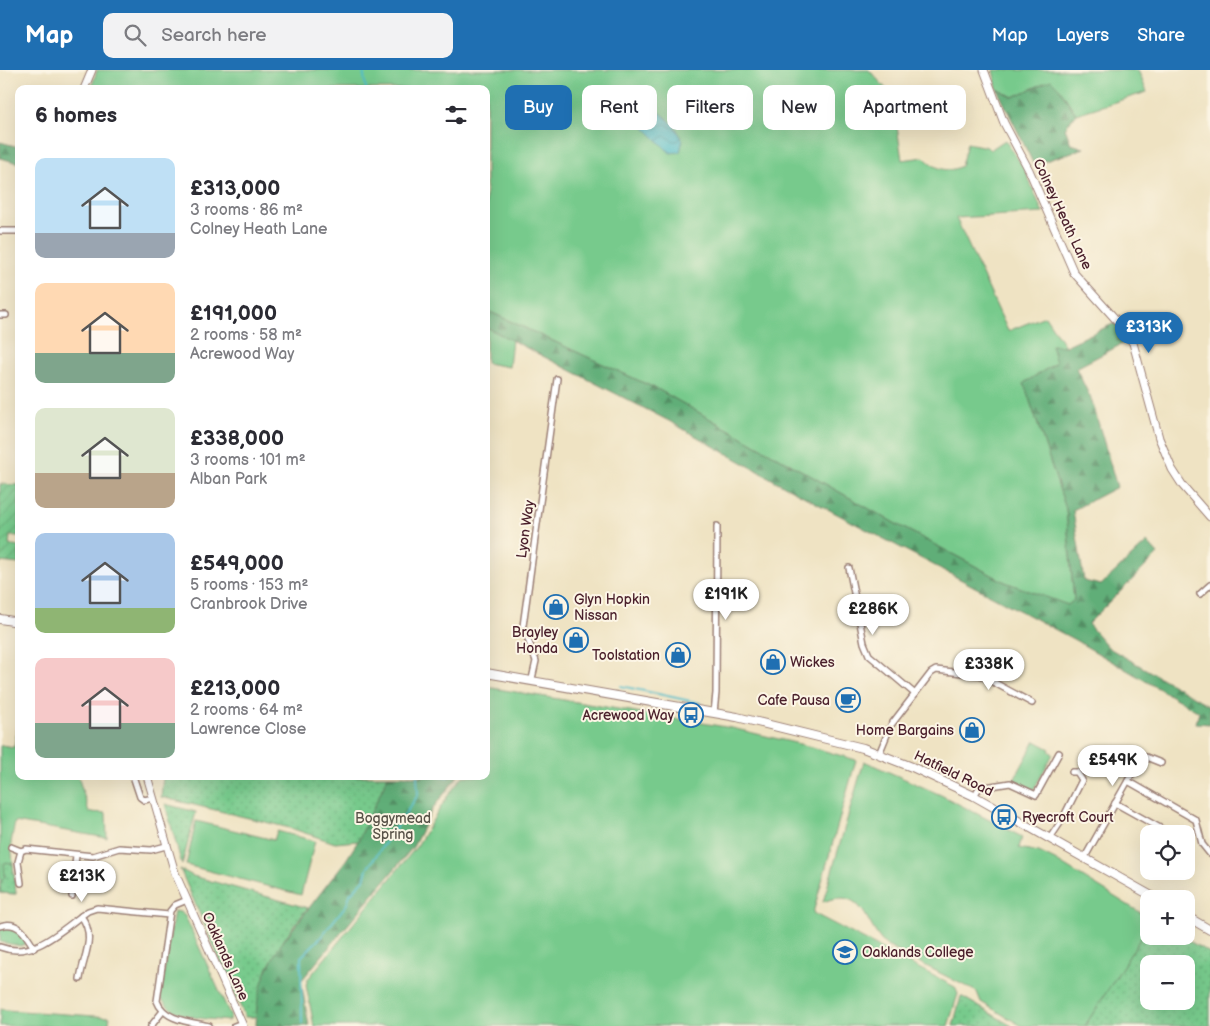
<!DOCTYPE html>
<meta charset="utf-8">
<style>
:root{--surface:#fff;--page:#f2f2f3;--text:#2b2b33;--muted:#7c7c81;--accent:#1f6fb2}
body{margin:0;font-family:"Balsamiq Sans",sans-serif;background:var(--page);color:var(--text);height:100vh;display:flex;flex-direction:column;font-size:19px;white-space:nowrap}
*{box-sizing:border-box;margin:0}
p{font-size:16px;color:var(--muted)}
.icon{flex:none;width:28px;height:28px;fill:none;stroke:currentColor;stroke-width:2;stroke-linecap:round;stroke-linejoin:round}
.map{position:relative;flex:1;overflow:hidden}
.drawer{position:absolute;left:15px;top:15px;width:475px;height:695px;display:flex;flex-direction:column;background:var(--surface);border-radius:10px;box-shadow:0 5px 20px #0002}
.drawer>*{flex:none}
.guide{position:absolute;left:505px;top:15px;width:475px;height:45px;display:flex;gap:10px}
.buttons{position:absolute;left:1140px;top:755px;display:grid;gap:10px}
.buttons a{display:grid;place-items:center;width:55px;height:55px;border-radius:10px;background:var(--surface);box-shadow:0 5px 20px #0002;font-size:25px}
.price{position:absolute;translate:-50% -42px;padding:0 11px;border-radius:18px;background:#fff;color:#222;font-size:16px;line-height:32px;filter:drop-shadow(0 1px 2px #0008)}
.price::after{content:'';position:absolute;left:50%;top:30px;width:15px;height:11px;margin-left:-8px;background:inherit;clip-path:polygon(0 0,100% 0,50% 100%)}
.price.current{background:var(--accent);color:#fff}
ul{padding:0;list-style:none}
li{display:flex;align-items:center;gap:15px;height:125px;padding:0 20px}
li span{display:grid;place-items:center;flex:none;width:140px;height:100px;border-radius:10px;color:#555}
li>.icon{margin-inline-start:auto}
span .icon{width:60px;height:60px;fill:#fffc;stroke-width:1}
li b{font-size:21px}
h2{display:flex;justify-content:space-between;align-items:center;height:60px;padding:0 20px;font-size:21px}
.pill{padding:0 18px;border-radius:10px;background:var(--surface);box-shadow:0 5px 20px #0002;font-size:18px;line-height:45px}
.pill.current{background:var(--accent);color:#fff}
header{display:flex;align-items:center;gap:30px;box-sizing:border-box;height:70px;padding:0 25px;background:var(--accent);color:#fff}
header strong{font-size:24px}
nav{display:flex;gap:28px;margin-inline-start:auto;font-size:18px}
.search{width:350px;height:45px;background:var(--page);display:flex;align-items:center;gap:12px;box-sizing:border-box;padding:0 18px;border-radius:10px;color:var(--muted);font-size:19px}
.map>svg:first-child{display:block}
.grass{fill:#77ca8c;stroke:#60745c}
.forest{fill:url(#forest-firs);stroke:#566652}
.park{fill:url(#park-dots);stroke:#60745c;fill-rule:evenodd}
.garden{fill:url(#garden-furrows);stroke:#60745c}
.water{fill:url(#water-waves);stroke:#4e6e7a}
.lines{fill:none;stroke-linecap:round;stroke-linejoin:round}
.stream{stroke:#51bec9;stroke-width:2}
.street-casing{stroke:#9c8177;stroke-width:8}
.secondary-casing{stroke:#9c8177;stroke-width:9}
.primary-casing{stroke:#9c8177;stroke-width:10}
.street{stroke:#fff;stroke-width:5}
.secondary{stroke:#fff;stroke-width:7}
.primary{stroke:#fff;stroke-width:8}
.labels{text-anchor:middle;stroke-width:4;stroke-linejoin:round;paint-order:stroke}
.street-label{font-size:14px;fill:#4a1f2b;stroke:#fcf5e5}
.poi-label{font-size:14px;fill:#4a1f2b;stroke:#fcf5e5;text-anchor:end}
.park-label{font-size:14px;fill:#585248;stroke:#fcf5e5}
</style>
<header>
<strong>Map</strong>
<div class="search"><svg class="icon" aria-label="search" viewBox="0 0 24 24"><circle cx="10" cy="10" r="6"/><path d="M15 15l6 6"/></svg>Search here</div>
<nav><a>Map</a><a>Layers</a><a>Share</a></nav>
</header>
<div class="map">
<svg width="1210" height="956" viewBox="0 0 1210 956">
<defs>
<pattern id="forest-firs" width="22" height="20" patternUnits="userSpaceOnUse" patternTransform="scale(1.25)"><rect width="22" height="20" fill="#61ae78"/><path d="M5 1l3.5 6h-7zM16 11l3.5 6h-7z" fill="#528d63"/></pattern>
<pattern id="park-dots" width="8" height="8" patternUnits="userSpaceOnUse" patternTransform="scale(1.25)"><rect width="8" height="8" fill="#77ca8c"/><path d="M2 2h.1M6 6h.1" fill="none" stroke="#68ad79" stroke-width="1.8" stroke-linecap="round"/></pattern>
<pattern id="garden-furrows" width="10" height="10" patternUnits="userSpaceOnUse" patternTransform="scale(1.25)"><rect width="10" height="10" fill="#77ca8c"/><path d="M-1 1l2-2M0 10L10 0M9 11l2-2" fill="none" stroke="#68ad79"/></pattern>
<pattern id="water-waves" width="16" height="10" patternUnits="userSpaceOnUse" patternTransform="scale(1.25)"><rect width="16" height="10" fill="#51bec9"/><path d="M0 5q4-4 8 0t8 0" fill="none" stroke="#459aa3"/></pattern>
</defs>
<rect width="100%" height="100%" fill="#fcf5e5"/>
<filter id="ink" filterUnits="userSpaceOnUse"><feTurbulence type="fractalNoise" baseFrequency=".02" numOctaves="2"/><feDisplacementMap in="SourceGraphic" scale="10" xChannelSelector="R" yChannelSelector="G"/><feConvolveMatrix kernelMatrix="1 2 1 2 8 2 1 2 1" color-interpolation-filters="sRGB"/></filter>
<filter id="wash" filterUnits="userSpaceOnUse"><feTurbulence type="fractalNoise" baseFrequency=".0096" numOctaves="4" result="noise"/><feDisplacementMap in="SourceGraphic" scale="20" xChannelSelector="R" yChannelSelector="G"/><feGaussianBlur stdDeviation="1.12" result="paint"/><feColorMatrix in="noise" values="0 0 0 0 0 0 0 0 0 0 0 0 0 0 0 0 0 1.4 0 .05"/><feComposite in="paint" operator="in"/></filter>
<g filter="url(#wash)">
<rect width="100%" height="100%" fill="#efe3c3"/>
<g class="grass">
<path d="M97,0H869L899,33L896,50L902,90L924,87C934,98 947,104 961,96L967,73L987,77L990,80L1005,70L1024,98L1043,143L956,148L1008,261L1045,246L1065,276L1056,293L1024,313L1066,439L1074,531L1068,535L1063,534L1005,512L896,454L659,320L486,240V19H91Z"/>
<path d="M993,0H1138L1147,22L1076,44L1059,18L1013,27L997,19Z"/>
<path d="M486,257L512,270L509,297L486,293Z"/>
<path d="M486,617L732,658L808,676L856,690L813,843L955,917L958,924L948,956H314L306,915L308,909L417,776L447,727L463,706H486Z"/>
<path d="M19,648V706H78L89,742L106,743L107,768L15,752L11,773L16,824L0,823V677L1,675L14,677Z"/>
<path d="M1035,671L1050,679L1049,681L1053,684L1033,721L1013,712Z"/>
<path d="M864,691L941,725L1022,767L1019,778L1039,782L1055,790L1149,848V855L1085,956H1022L981,932L977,922L887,876C864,857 866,815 823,832Z"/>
<path d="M196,751L274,770L277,761L315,771L301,825L186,795Z"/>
<path d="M174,841L180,842L185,846L231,947L228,951C204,948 172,950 160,926Z"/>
<path d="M3,858L18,860L27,873L21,876L0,872V859Z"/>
<path d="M0,939L6,940L110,947L108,956H0Z"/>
</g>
<g class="forest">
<path d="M1051,10L1059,18L1076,44L1065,58L1071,74L1084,78L1034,95L997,19L1013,27Z"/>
<path d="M0,72L19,77V93L0,88Z"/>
<path d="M486,240L659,320L896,454L1005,512L1068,535L1074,530L1066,439L1024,313L1056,293L1051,275L1065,276L1115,253L1128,271L1076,298L1092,331L1117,417L1073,440L1084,511L1101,515L1147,472L1158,484L1088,554L1109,578L1210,636V654L1196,653L1199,642L1075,570L786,417L669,351L486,257Z"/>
<path d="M388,706H458L433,738L413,777L301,911L309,956H256L257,931L261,912L278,878L346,790L358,771Z"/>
</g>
<g class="park">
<path d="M163,706H388L358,771L335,773L290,758L161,727Z"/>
<path d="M165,734L196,742L182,795Z"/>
<path d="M4,793L13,794L16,824L1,823L0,814L5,806Z"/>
<path d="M180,799L193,806L308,838C281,871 258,903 256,947H245Z"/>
<path d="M1149,855V866H1180L1210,883V956H1085ZM1149,894H1186V931H1149Z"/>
<path d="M961,926L1012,956H953Z"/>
</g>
<path class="garden" d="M0,414L19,415V466H10L9,475L19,477V494L0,492Z"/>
<path class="water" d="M660,42L674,55L683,70L680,82L670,83L644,57L648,46Z"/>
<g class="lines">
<g class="stream">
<path d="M363,0L366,19"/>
<path d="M621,616L700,633"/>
<path d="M442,706L448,707"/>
<path d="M302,953L301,887L320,868L347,834L350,824L364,810L367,799L418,725L417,706"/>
</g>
</g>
</g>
<g filter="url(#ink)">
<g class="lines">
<defs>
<g id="street">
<path d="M0,161H19"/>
<path d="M0,245H6"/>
<path d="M849,498L864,573L869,585L915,624"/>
<path d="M1200,524L1210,515"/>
<path d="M532,609L536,591L523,556L557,309"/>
<path d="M714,643L716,623L717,456"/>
<path d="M879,684L891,655L931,603L936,600L980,605L1032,633"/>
<path d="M133,706L140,727L144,730L153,728"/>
<path d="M1128,711L1196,750L1202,774L1210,784"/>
<path d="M974,726L979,718L1010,713L1036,725L1059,683"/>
<path d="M1115,733L1160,758"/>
<path d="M1050,768L1062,750L1082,710L1077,702H1072"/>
<path d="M11,777L21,781L26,779L93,786L119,778L151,780L166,776"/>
<path d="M21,781L18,792L21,813"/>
<path d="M1085,787L1139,691L1146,687L1161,693"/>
<path d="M72,826L76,785"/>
<path d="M187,830L175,835L170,841L157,931C164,951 192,952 209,956"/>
<path d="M0,856C18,850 26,864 34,878"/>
<path d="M0,877C34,890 62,859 88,841L97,838L169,845"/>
<path d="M80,909C83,886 97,867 81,846"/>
<path d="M151,956L163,941"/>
<path d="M234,956L242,953"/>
</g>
<g id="secondary">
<path d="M984,0L1004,53L1029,100L1074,203L1118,252L1133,273L1159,368L1172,399L1183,416L1210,447"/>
<path d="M84,19L92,0"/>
<path d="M147,706L175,803L243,956"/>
</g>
<g id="primary">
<path d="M0,549L19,552"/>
<path d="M486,603L737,647L863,678L912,697L974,726L1157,829"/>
<path d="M1186,846L1210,860"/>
</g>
</defs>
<use href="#street" class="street-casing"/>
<use href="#secondary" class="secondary-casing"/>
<use href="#primary" class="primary-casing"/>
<use href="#street" class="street"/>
<use href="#secondary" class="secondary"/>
<use href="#primary" class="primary"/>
</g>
</g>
<defs>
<symbol id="shop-ring" viewBox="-11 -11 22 22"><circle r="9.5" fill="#fcf5e5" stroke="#1f6fb2" stroke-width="1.5"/><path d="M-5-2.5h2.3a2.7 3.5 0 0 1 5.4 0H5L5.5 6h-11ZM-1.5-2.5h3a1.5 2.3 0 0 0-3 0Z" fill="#1f6fb2"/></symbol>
<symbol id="cafe-ring" viewBox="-11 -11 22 22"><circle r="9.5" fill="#fcf5e5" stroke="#1f6fb2" stroke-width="1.5"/><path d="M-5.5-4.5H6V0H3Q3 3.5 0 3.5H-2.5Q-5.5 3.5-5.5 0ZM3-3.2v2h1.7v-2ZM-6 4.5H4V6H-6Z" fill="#1f6fb2"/></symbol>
<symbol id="bus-ring" viewBox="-11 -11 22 22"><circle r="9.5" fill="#fcf5e5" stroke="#1f6fb2" stroke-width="1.5"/><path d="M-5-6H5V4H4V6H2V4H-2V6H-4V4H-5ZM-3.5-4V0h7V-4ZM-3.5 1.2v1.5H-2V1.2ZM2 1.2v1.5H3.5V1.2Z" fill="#1f6fb2"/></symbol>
<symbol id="university-ring" viewBox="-11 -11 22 22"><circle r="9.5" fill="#fcf5e5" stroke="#1f6fb2" stroke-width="1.5"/><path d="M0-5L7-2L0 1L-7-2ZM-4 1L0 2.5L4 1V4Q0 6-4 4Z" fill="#1f6fb2"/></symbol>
</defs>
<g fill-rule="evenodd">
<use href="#shop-ring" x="542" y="523" width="28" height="28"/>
<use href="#shop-ring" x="562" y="556" width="28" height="28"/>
<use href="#shop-ring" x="664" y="571" width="28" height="28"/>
<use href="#shop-ring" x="759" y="578" width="28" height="28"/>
<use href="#cafe-ring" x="834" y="616" width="28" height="28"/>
<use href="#bus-ring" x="677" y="631" width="28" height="28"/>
<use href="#shop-ring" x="958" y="646" width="28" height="28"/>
<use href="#bus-ring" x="990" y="733" width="28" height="28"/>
<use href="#university-ring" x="831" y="868" width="28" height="28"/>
</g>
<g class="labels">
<g class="street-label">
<text transform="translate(1063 144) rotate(65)" y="5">Colney Heath Lane</text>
<text transform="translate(525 459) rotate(-82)" y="5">Lyon Way</text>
<text transform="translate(954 703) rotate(26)" y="5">Hatfield Road</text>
<text transform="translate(226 886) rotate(66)" y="5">Oaklands Lane</text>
</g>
<g class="poi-label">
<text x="574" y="534" text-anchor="start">Glyn Hopkin<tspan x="574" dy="16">Nissan</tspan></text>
<text x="558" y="567">Brayley<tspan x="558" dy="16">Honda</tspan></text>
<text x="660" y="590">Toolstation</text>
<text x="790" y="597" text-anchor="start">Wickes</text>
<text x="830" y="635">Cafe Pausa</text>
<text x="674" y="650">Acrewood Way</text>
<text x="954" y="665">Home Bargains</text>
<text x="1022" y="752" text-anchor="start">Ryecroft Court</text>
<text x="862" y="887" text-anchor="start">Oaklands College</text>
</g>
<g class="park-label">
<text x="393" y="753">Boggymead<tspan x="393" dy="16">Spring</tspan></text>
</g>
</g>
</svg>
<div class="buttons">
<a><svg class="icon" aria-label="locate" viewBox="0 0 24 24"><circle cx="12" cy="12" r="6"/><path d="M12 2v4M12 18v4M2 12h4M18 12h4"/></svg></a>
<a>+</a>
<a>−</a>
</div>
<b class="price current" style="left:1149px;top:284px">£313K</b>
<b class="price" style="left:726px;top:551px">£191K</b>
<b class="price" style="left:873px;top:566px">£286K</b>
<b class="price" style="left:989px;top:621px">£338K</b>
<b class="price" style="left:1113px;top:717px">£549K</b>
<b class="price" style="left:82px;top:833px">£213K</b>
<div class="guide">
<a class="pill current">Buy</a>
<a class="pill">Rent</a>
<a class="pill">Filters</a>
<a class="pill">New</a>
<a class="pill">Apartment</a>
</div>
<section class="drawer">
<h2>6 homes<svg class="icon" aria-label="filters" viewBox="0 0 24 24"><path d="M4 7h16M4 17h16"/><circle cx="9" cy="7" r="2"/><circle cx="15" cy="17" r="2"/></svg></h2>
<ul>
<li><span style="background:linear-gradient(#bfe0f5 75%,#9aa5b1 0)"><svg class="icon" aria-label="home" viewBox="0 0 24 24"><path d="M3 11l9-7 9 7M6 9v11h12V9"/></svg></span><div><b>£313,000</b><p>3 rooms · 86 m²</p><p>Colney Heath Lane</p></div></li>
<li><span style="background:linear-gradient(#ffd9b3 70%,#7fa58c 0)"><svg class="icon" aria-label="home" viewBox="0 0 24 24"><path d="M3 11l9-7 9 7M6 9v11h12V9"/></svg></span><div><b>£191,000</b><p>2 rooms · 58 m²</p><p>Acrewood Way</p></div></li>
<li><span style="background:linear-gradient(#dfe7d0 65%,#b9a48a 0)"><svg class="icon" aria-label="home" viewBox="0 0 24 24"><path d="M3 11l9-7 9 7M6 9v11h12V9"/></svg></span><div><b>£338,000</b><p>3 rooms · 101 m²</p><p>Alban Park</p></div></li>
<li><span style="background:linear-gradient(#a9c7e8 75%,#8fb573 0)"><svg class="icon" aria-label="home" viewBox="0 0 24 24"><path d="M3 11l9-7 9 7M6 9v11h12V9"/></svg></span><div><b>£549,000</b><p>5 rooms · 153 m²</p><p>Cranbrook Drive</p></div></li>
<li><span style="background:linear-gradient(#f6c9c9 65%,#7fa58c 0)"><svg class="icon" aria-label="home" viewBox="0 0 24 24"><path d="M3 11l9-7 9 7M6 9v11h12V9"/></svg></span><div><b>£213,000</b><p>2 rooms · 64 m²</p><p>Lawrence Close</p></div></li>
</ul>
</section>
</div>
